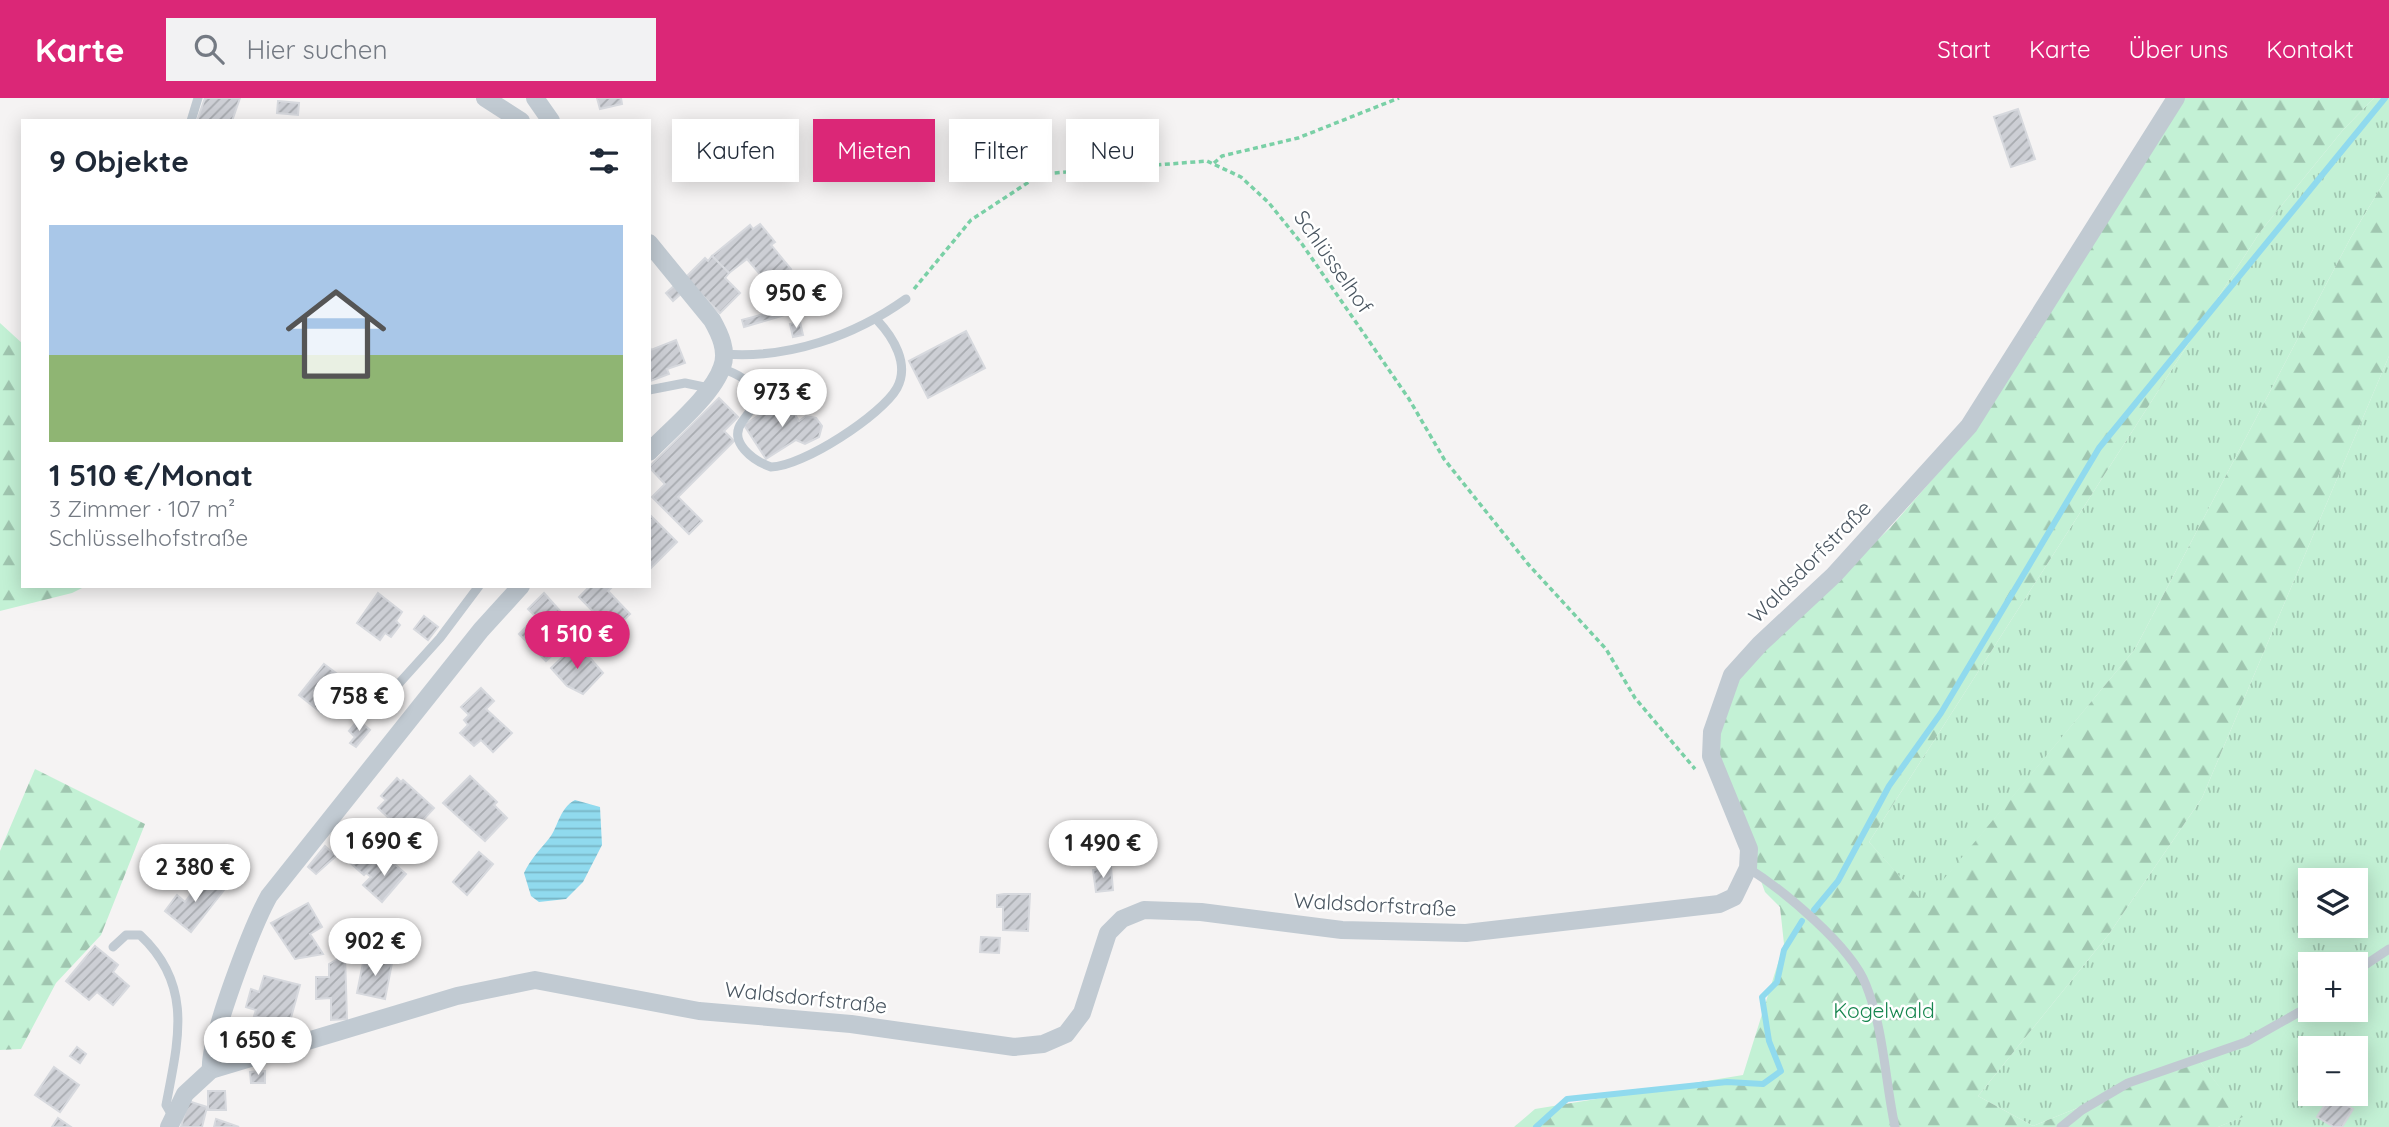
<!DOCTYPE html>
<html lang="de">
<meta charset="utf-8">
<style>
:root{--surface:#fff;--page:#f2f2f3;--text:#1f2937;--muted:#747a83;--line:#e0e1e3;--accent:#db2777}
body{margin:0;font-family:Quicksand,sans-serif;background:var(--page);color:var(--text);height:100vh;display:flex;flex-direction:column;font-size:26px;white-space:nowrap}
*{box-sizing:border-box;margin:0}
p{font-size:23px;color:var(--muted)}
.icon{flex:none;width:38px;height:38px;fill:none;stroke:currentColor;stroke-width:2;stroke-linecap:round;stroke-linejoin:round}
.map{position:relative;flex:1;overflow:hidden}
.side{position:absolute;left:21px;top:21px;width:630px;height:469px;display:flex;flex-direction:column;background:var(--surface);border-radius:0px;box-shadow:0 4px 18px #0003}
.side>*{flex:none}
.top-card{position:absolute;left:672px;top:21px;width:665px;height:63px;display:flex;gap:14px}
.buttons{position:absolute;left:2298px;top:770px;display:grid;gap:14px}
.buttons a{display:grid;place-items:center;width:70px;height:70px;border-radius:0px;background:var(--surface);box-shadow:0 4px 18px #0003;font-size:35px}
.price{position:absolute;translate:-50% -60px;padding:0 16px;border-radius:24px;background:#fff;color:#222;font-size:23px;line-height:46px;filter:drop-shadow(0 2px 4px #0008)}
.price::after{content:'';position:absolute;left:50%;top:42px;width:21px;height:16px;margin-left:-10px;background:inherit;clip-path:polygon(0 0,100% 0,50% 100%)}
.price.on{background:var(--accent);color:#fff}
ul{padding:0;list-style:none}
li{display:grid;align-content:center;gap:14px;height:371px;padding:0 28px}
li+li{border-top:2px solid var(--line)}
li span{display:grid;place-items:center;height:217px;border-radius:0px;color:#555}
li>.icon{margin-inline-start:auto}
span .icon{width:126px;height:126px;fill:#fffc;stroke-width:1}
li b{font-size:30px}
h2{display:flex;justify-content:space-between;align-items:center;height:84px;padding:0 28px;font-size:30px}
.pill{padding:0 24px;border-radius:0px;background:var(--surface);box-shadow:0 4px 18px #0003;font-size:24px;line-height:63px}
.pill.on{background:var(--accent);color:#fff}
header{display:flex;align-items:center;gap:42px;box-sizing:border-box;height:98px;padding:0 35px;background:var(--accent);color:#fff}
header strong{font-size:33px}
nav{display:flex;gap:38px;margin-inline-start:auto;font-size:24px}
.search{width:490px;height:63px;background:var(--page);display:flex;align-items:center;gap:18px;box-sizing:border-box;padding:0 24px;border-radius:0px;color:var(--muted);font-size:26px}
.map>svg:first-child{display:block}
.grass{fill:url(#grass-tufts);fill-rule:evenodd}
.forest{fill:url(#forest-firs)}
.water{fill:url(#water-rules)}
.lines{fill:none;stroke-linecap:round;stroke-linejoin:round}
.stream{stroke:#90daee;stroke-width:6}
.building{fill:url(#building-hatch);stroke:#d7d9de;stroke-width:2}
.path{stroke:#7ad0a6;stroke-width:3.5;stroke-dasharray:5 3.5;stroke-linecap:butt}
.lane{stroke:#c1cad2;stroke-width:9}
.street{stroke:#c1cad2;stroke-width:18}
.labels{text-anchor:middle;stroke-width:5;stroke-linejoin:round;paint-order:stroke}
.street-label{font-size:21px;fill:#4a5661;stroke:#fff}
.park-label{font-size:21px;fill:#17864f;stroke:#fff}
</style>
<header>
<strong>Karte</strong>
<div class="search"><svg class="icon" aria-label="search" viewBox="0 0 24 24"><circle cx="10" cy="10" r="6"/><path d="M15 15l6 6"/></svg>Hier suchen</div>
<nav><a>Start</a><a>Karte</a><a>Über uns</a><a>Kontakt</a></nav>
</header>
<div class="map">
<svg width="2389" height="1029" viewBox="0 0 2389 1029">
<defs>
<pattern id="grass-tufts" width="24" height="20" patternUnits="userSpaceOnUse" patternTransform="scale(1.75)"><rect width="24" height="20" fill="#c3f1d5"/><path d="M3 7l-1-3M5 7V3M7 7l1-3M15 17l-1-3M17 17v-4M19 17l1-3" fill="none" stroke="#a0c6b0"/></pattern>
<pattern id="forest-firs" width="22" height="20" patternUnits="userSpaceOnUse" patternTransform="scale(1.75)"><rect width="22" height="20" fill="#c3f1d5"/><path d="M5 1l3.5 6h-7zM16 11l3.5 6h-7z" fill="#a0c6b0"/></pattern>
<pattern id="water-rules" width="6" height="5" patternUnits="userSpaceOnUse" patternTransform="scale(1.75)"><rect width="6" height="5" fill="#90daee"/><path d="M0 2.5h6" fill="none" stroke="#78b4c4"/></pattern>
<pattern id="building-hatch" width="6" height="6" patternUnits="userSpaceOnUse" patternTransform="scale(1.75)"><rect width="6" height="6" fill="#cdcfd5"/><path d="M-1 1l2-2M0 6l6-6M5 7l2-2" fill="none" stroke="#a8abb0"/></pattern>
</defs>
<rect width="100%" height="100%" fill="#f5f3f3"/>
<g class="grass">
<path d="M2374,0H2389V76L2351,139L2135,551L1924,806L1869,744L2260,134L2343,32Z"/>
<path d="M2389,258V1029H2218L2242,1019L2198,961L2033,1028L1978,998L2109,836L2202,700ZM2310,782H2356V828H2310ZM2310,866H2356V912H2310ZM2310,950H2356V996H2310Z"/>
</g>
<g class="forest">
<path d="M2181,0H2374L2343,32L2260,134L1869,744L1924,805L2135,551L2351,139L2389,76V258L2202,700L2109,836L1978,998L2033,1028L2198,961L2243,1019L2218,1029H1514L1535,1011L1743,977L1784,846L1780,809L1765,794L1715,656L1717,635L1736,583L1764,550L1890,430L1938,375Z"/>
<path d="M0,225L23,246V488H86L72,495L0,513Z"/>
<path d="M35,671L145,726L101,837L56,885L21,951L0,952V753Z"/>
</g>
<path class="water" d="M575,702L600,709L602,747L583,784L566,801L539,804L531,798L524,775C531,761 537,755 547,743C559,730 558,711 575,702Z"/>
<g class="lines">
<g class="stream">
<path d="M1814,812L1838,783L1889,688L1941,615L2099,350L2385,0"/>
<path d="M1536,1029L1567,1001L1727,984L1763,986L1781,973L1769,943L1762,899L1777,884L1784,852L1802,823"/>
</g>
</g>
<g class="building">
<path d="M205,0H240L232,23H197Z"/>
<path d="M597,0H621L622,6L600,11Z"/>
<path d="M278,3L299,5L298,17L277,15Z"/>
<path d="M2018,11L2035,61L2011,69L1994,19Z"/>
<path d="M760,126L775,144L771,147L791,171L770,188L747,161L729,175L712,158L750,127L753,131Z"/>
<path d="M712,158L729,175L725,180L740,195L720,215L685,180L705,160L708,163Z"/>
<path d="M675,187L682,195L673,203L666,195Z"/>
<path d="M784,197L786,206L792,205L795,214L744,229L742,222L768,215L767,211L771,210L769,201Z"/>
<path d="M800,224L803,237L793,239L790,226Z"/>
<path d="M966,233L985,270L928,300L909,263Z"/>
<path d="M676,242L685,265L667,271L669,276L650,283L649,247L651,252Z"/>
<path d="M719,300L738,319L724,333L734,343L678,399L702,423L689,436L652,399L665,386L649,369Z"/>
<path d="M785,300L799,323L806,318L816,320L822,328L819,339L805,346L796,342L766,361L744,327Z"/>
<path d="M649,416L677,444L649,472Z"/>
<path d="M590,488H613L608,493L630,516L612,533L579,499Z"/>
<path d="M378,495L402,514L396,523L400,527L391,539L385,535L380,542L357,525Z"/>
<path d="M544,495L578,533L561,553L559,551L546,563L519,536L536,519L528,511Z"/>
<path d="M424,518L438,529L428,542L414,531Z"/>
<path d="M573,549L591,561L603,575L583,596L567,588L551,570Z"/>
<path d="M324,566L348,584L323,616L299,597Z"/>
<path d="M481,590L494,603L486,611L512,635L493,654L481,642L474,648L460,635L468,627L464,622L469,617L461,609Z"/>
<path d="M358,622L370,632L356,649L350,645L355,639L349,633Z"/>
<path d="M470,678L497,704L494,707L507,720L485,743L443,705Z"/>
<path d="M397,680L401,684L403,682L434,710L408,738L378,710L386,702L381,698Z"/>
<path d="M361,731L386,753L364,777L339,755Z"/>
<path d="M325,748L336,758L316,776L308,769Z"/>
<path d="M479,754L493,766L467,797L453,784Z"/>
<path d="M383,756L406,776L382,804L363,787L371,779L366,775Z"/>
<path d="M1111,769L1113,792L1096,794L1093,772Z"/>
<path d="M205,777L224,792L191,834L165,813L177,797L185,804Z"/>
<path d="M1004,796H1030L1028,833L1003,832V809H997V797Z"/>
<path d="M308,805L322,829L310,836L323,856L295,861L271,825Z"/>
<path d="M981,839L1000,840L999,855L980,854Z"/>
<path d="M95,848L118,867L113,874L129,888L113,907L97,894L89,902L66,883Z"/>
<path d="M345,857L347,921L331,922V900L316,901V879H329V866Z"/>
<path d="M364,860L392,865L385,901L357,895Z"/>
<path d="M264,878L300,887L289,927L254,918L256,912L246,909L251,891L259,894Z"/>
<path d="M77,949L86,956L80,965L70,958Z"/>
<path d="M54,969L79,987L60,1014L35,997Z"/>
<path d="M265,973V985H251L250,974Z"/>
<path d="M208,993H225L226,1012H208Z"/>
<path d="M2331,997L2353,1011L2342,1029H2334L2317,1019Z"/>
<path d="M188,1003L207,1009L202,1029H181Z"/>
<path d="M58,1020L71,1029H52Z"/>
<path d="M216,1021L239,1029H214Z"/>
</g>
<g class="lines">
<g class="path">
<path d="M1214,65L1222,58L1298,40L1399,0"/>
<path d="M914,191L971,122L1041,76L1207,63L1241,79L1269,105L1302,146L1409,301L1444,361L1528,466L1606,551L1635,600L1695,671"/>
</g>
<g class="lane">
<path d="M191,23L198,0"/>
<path d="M724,256C789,261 854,238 906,201"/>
<path d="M722,271C737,275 753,284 757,300C754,310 748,315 742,324C727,344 754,363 771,369C802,369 882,317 897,290C910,266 893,239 877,222"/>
<path d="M649,292L685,285L709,290"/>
<path d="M374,613L440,540L479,488"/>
<path d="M1748,770C1783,792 1851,848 1866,887C1884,932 1885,982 1895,1029"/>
<path d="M113,849L126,837H140C194,887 178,943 166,1007L173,1019"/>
<path d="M2356,873L2389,851"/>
<path d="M2061,1029L2082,1012L2128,985L2246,944L2310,908"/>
</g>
<g class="street">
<path d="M485,0L521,23"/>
<path d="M535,0L551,23"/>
<path d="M649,145L712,222C720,236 728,253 722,269C713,297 670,332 649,354"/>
<path d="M211,972C208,942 253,827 269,798L481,532L521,488"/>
<path d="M169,1029L185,996L211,972L457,898L535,882L699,913L851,926L1014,949L1043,946L1066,936L1082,915L1108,835L1122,821L1144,812L1201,814L1342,832L1466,835L1719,806L1734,799L1748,770L1749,751L1711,658L1712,634L1732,577L1760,546L1834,477L1969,328L2176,0"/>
</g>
</g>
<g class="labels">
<g class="street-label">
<text transform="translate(1333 164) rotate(55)" y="7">Schlüsselhof</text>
<text transform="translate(1810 464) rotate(-45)" y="7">Waldsdorfstraße</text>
<text transform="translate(1375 807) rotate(3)" y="7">Waldsdorfstraße</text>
<text transform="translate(806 900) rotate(6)" y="7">Waldsdorfstraße</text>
</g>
<g class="park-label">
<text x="1884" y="920">Kogelwald</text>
</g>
</g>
</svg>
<div class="buttons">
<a><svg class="icon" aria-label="layers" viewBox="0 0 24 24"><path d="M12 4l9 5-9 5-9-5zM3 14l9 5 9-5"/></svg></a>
<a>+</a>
<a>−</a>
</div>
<b class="price" style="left:796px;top:232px">950 €</b>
<b class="price" style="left:782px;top:331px">973 €</b>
<b class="price on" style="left:577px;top:573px">1 510 €</b>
<b class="price" style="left:359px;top:635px">758 €</b>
<b class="price" style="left:384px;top:780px">1 690 €</b>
<b class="price" style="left:1103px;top:782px">1 490 €</b>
<b class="price" style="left:195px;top:806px">2 380 €</b>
<b class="price" style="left:375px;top:880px">902 €</b>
<b class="price" style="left:258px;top:979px">1 650 €</b>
<div class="top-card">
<a class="pill">Kaufen</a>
<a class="pill on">Mieten</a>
<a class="pill">Filter</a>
<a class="pill">Neu</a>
</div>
<section class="side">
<h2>9 Objekte<svg class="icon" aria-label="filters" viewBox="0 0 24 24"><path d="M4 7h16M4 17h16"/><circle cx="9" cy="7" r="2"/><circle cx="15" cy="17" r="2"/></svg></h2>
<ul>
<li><span style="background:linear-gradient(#a9c7e8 60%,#8fb573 0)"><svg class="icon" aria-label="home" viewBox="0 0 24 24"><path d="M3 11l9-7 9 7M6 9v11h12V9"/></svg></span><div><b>1 510 €/Monat</b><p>3 Zimmer · 107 m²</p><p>Schlüsselhofstraße</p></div></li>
</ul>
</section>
</div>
